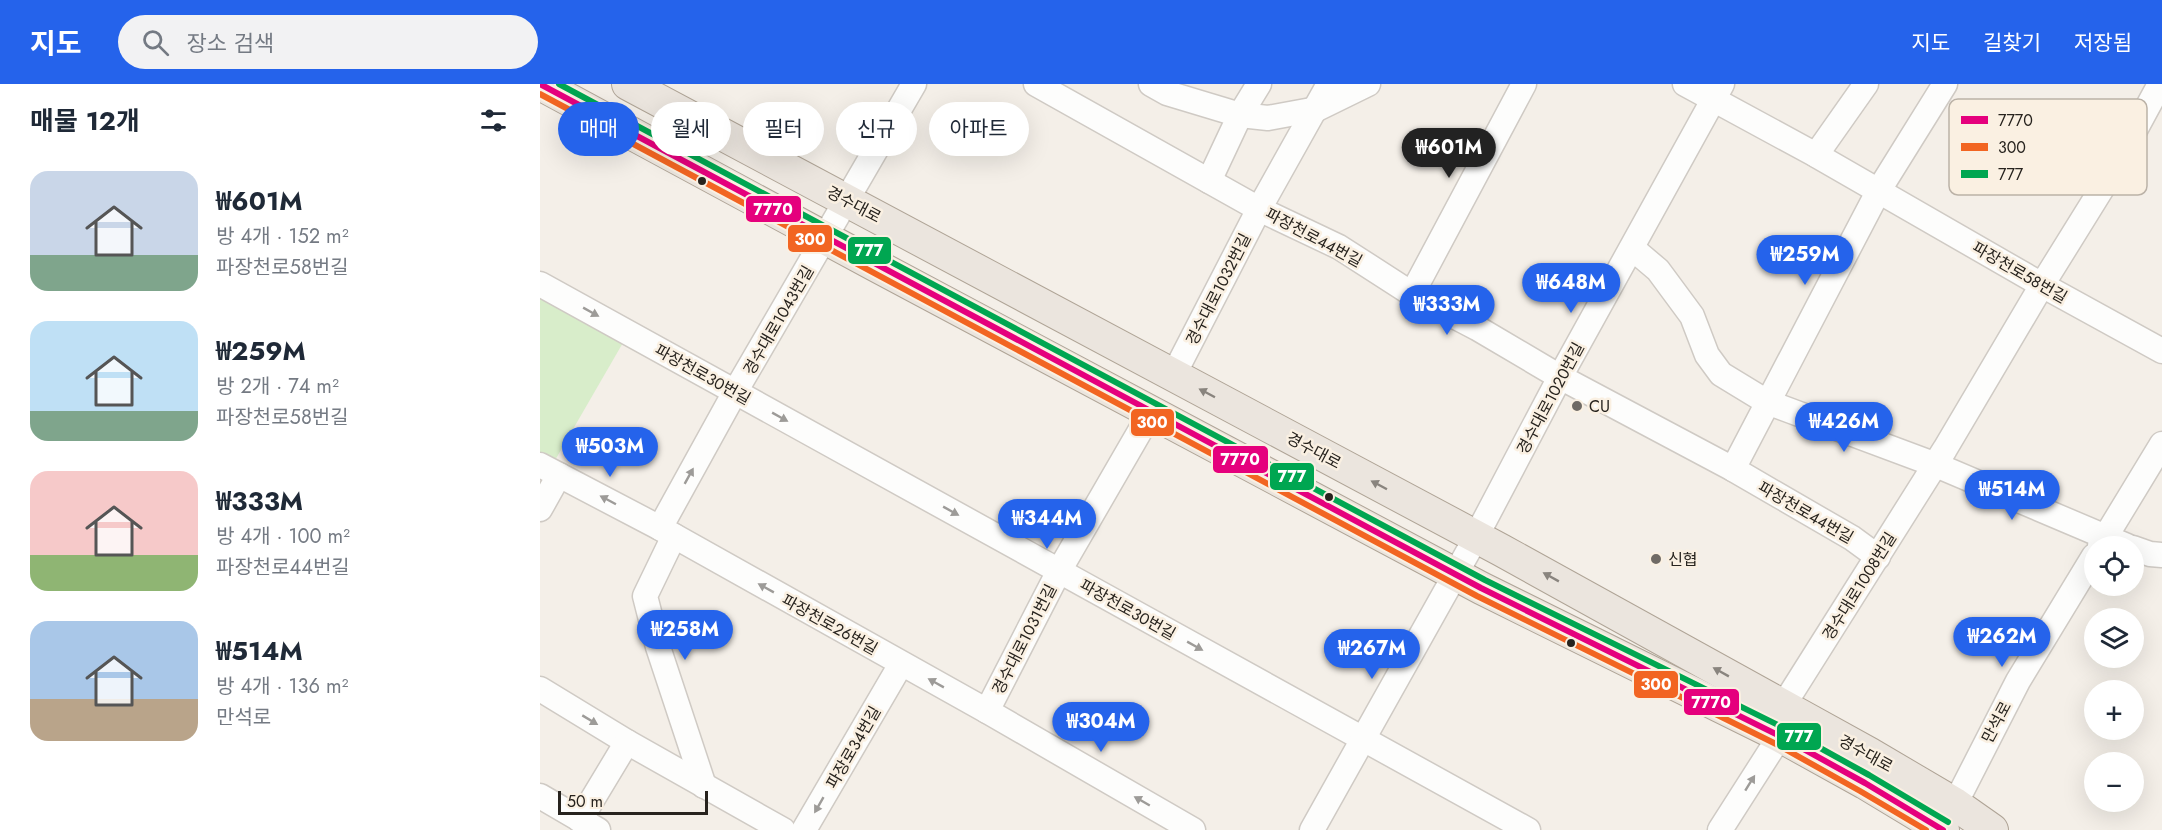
<!DOCTYPE html>
<html lang="ko">
<meta charset="utf-8">
<style>
:root{--surface:#fff;--page:#f2f2f3;--text:#1f2937;--muted:#747a83;--accent:#2563eb}
body{margin:0;font-family:Jost,"Noto Sans KR",sans-serif;background:var(--page);color:var(--text);height:100vh;display:flex;flex-direction:column;font-size:22px;white-space:nowrap}
*{box-sizing:border-box;margin:0}
p{font-size:20px;color:var(--muted)}
.icon{flex:none;width:33px;height:33px;fill:none;stroke:currentColor;stroke-width:2;stroke-linecap:round;stroke-linejoin:round}
.map{position:relative;flex:1;overflow:hidden}
.side{display:flex;flex-direction:column;background:var(--surface);width:540px}
.side>*{flex:none}
.banner{position:absolute;left:18px;top:18px;width:570px;height:54px;display:flex;gap:12px}
.tools{position:absolute;left:1544px;top:452px;display:grid;gap:12px}
.tools a{display:grid;place-items:center;width:60px;height:60px;border-radius:50%;background:var(--surface);box-shadow:0 6px 24px #0002;font-size:30px}
.scale{position:absolute;left:18px;bottom:15px;width:150px;box-sizing:border-box;padding-left:6px;border:3px solid #27231e;border-top:0;font-size:16px;line-height:21px;white-space:nowrap;color:#27231e;-webkit-text-stroke:4px #faf0e2;paint-order:stroke}
.price{position:absolute;translate:-50% -51px;padding:0 14px;border-radius:21px;background:var(--accent);color:#fff;font-size:20px;line-height:39px;filter:drop-shadow(0 2px 3px #0008)}
.price::after{content:'';position:absolute;left:50%;top:36px;width:18px;height:14px;margin-left:-9px;background:inherit;clip-path:polygon(0 0,100% 0,50% 100%)}
.price.on{background:#222;color:#fff}
ul{padding:0;list-style:none}
li{display:flex;align-items:center;gap:18px;height:150px;padding:0 30px}
li span{display:grid;place-items:center;flex:none;width:168px;height:120px;border-radius:18px;color:#555}
li>.icon{margin-inline-start:auto}
span .icon{width:72px;height:72px;fill:#fffc;stroke-width:1}
li b{font-size:26px}
h2{display:flex;justify-content:space-between;align-items:center;height:72px;padding:0 30px;font-size:26px}
.pill{padding:0 21px;border-radius:27px;background:var(--surface);box-shadow:0 6px 24px #0002;font-size:21px;line-height:54px}
.pill.on{background:var(--accent);color:#fff}
header{display:flex;align-items:center;gap:36px;box-sizing:border-box;height:84px;padding:0 30px;background:var(--accent);color:#fff}
header strong{font-size:28px}
nav{display:flex;gap:33px;margin-inline-start:auto;font-size:21px}
.search{width:420px;height:54px;background:var(--page);display:flex;align-items:center;gap:15px;box-sizing:border-box;padding:0 21px;border-radius:33px;color:var(--muted);font-size:22px}
main{display:flex;flex:1;min-height:0}
.map>svg:first-child{display:block}
.green{fill:#d8edca}
.lines{fill:none;stroke-linecap:round;stroke-linejoin:round}
.minor-casing{stroke:#cfcac4;stroke-width:27}
.major-casing{stroke:#afa496;stroke-width:34}
.minor{stroke:#fdfdfc;stroke-width:24}
.major{stroke:#ebe5de;stroke-width:32}
.bus-1-casing{stroke:#faf0e2;stroke-width:10}
.bus-2-casing{stroke:#faf0e2;stroke-width:10}
.bus-3-casing{stroke:#faf0e2;stroke-width:10}
.bus-1{stroke:#e5007d;stroke-width:6}
.bus-2{stroke:#f26522;stroke-width:6}
.bus-3{stroke:#00a651;stroke-width:6}
.oneway{fill:#9d9b98}
.oneway2{fill:#89847e}
.bus-dot{fill:#27231e;stroke:#faf0e2;stroke-width:2}
.poi-dot{fill:#6f6a65;stroke:#faf0e2;stroke-width:2}
.labels{text-anchor:middle;stroke-width:5;stroke-linejoin:round;paint-order:stroke}
.street-label{font-size:16px;fill:#27231e;stroke:#faf0e2}
.poi-label{font-size:16px;fill:#27231e;stroke:#faf0e2;text-anchor:start}
.key{fill:#faf0e2;stroke:#bbb2a7;stroke-width:1.5}
.key-label{font-size:16px;fill:#27231e}
.line-badge{stroke:#faf0e2;stroke-width:2}
.badge-label{font-size:16px;text-anchor:middle;font-weight:bold;fill:#fff}
</style>
<header>
<strong>지도</strong>
<div class="search"><svg class="icon" aria-label="search" viewBox="0 0 24 24"><circle cx="10" cy="10" r="6"/><path d="M15 15l6 6"/></svg>장소 검색</div>
<nav><a>지도</a><a>길찾기</a><a>저장됨</a></nav>
</header>
<main>
<section class="side">
<h2>매물 12개<svg class="icon" aria-label="filters" viewBox="0 0 24 24"><path d="M4 7h16M4 17h16"/><circle cx="9" cy="7" r="2"/><circle cx="15" cy="17" r="2"/></svg></h2>
<ul>
<li><span style="background:linear-gradient(#c9d6e8 70%,#7fa58c 0)"><svg class="icon" aria-label="home" viewBox="0 0 24 24"><path d="M3 11l9-7 9 7M6 9v11h12V9"/></svg></span><div><b>₩601M</b><p>방 4개 · 152 m²</p><p>파장천로58번길</p></div></li>
<li><span style="background:linear-gradient(#bfe0f5 75%,#7fa58c 0)"><svg class="icon" aria-label="home" viewBox="0 0 24 24"><path d="M3 11l9-7 9 7M6 9v11h12V9"/></svg></span><div><b>₩259M</b><p>방 2개 · 74 m²</p><p>파장천로58번길</p></div></li>
<li><span style="background:linear-gradient(#f6c9c9 70%,#8fb573 0)"><svg class="icon" aria-label="home" viewBox="0 0 24 24"><path d="M3 11l9-7 9 7M6 9v11h12V9"/></svg></span><div><b>₩333M</b><p>방 4개 · 100 m²</p><p>파장천로44번길</p></div></li>
<li><span style="background:linear-gradient(#a9c7e8 65%,#b9a48a 0)"><svg class="icon" aria-label="home" viewBox="0 0 24 24"><path d="M3 11l9-7 9 7M6 9v11h12V9"/></svg></span><div><b>₩514M</b><p>방 4개 · 136 m²</p><p>만석로</p></div></li>
</ul>
</section>
<div class="map">
<svg width="1622" height="746" viewBox="0 0 1622 746">
<rect width="100%" height="100%" fill="#f4efe8"/>
<path class="green" d="M0,209L84,257L14,378L0,370Z"/>
<g class="lines">
<defs>
<g id="minor">
<path d="M496,0L719,125L799,163L872,210L937,244L1020,293L1193,385L1312,454L1338,473"/>
<path d="M611,0L627,9L700,31L728,34L777,25L828,0"/>
<path d="M1145,0L1276,71L1502,201L1622,267"/>
<path d="M1276,71L1326,0"/>
<path d="M669,97L700,31L719,0"/>
<path d="M1092,164L1118,186L1152,232L1167,271L1181,290L1227,318L1396,381L1587,462"/>
<path d="M0,200L988,746"/>
<path d="M872,210L984,0"/>
<path d="M633,292L719,125L789,0"/>
<path d="M0,381L120,444L447,627L653,746"/>
<path d="M1193,385L1339,106L1405,0"/>
<path d="M0,425L19,391"/>
<path d="M120,444L195,308L374,0"/>
<path d="M134,452L105,512L118,563L164,702"/>
<path d="M1560,462L1622,360"/>
<path d="M1593,464L1610,470L1622,471"/>
<path d="M0,605L87,658L243,746"/>
<path d="M1243,622L1405,365L1502,201L1574,85L1620,0"/>
<path d="M447,627L519,487L611,328"/>
<path d="M0,712L58,746"/>
<path d="M1415,720L1478,597L1554,472"/>
<path d="M40,736L87,658"/>
<path d="M264,746L361,580"/>
<path d="M772,746L929,466L1020,293L1182,0"/>
<path d="M1180,746L1240,652"/>
</g>
<g id="major">
<path d="M0,0L335,181L941,504L1240,652L1325,699L1403,746"/>
<path d="M88,0L961,466L1330,670L1415,720L1452,746"/>
</g>
</defs>
<use href="#minor" class="minor-casing"/>
<use href="#major" class="major-casing"/>
<use href="#minor" class="minor"/>
<use href="#major" class="major"/>
<defs>
<path id="bus-1" d="M0,0L941,504L1240,652L1325,699L1403,746"/>
<path id="bus-2" d="M0,10L937,512L1236,660L1320,707L1386,746"/>
<path id="bus-3" d="M19,0L945,496L1244,644L1329,691L1408,738"/>
</defs>
<use href="#bus-1" class="bus-1-casing"/>
<use href="#bus-2" class="bus-2-casing"/>
<use href="#bus-3" class="bus-3-casing"/>
<use href="#bus-1" class="bus-1"/>
<use href="#bus-2" class="bus-2"/>
<use href="#bus-3" class="bus-3"/>
</g>
<defs><path id="oneway-solid" d="M-6-.8H1V-3.2L6.5 0L1 3.2V.8H-6Z" transform="scale(1.5)"/></defs>
<g class="oneway">
<use href="#oneway-solid" transform="translate(51 228) rotate(29)"/>
<use href="#oneway-solid" transform="translate(240 333) rotate(29)"/>
<use href="#oneway-solid" transform="translate(149 392) rotate(-61)"/>
<use href="#oneway-solid" transform="translate(68 416) rotate(-152)"/>
<use href="#oneway-solid" transform="translate(411 427) rotate(29)"/>
<use href="#oneway-solid" transform="translate(226 504) rotate(-151)"/>
<use href="#oneway-solid" transform="translate(655 562) rotate(29)"/>
<use href="#oneway-solid" transform="translate(396 599) rotate(-151)"/>
<use href="#oneway-solid" transform="translate(50 636) rotate(31)"/>
<use href="#oneway-solid" transform="translate(1210 699) rotate(-58)"/>
<use href="#oneway-solid" transform="translate(602 717) rotate(-150)"/>
<use href="#oneway-solid" transform="translate(279 721) rotate(120)"/>
</g>
<g class="oneway2">
<use href="#oneway-solid" transform="translate(667 309) rotate(-152)"/>
<use href="#oneway-solid" transform="translate(839 401) rotate(-152)"/>
<use href="#oneway-solid" transform="translate(1011 493) rotate(-151)"/>
<use href="#oneway-solid" transform="translate(1181 588) rotate(-151)"/>
</g>
<g class="bus-dot">
<circle cx="162" cy="97" r="5"/>
<circle cx="789" cy="413" r="5"/>
<circle cx="1031" cy="559" r="5"/>
</g>
<g class="poi-dot">
<circle cx="1037" cy="322" r="6"/>
<circle cx="1116" cy="475" r="6"/>
</g>
<g class="labels">
<g class="street-label">
<text transform="translate(314 120) rotate(28)" y="6">경수대로</text>
<text transform="translate(774 153) rotate(28)" y="6">파장천로44번길</text>
<text transform="translate(1480 188) rotate(30)" y="6">파장천로58번길</text>
<text transform="translate(678 205) rotate(-63)" y="6">경수대로1032번길</text>
<text transform="translate(238 236) rotate(-60)" y="6">경수대로1043번길</text>
<text transform="translate(163 290) rotate(29)" y="6">파장천로30번길</text>
<text transform="translate(1010 314) rotate(-62)" y="6">경수대로1020번길</text>
<text transform="translate(774 366) rotate(28)" y="6">경수대로</text>
<text transform="translate(1266 428) rotate(30)" y="6">파장천로44번길</text>
<text transform="translate(1319 502) rotate(-58)" y="6">경수대로1008번길</text>
<text transform="translate(588 525) rotate(29)" y="6">파장천로30번길</text>
<text transform="translate(290 540) rotate(29)" y="6">파장천로26번길</text>
<text transform="translate(484 555) rotate(-63)" y="6">경수대로1031번길</text>
<text transform="translate(1456 638) rotate(-62)" y="6">만석로</text>
<text transform="translate(313 663) rotate(-60)" y="6">파장로34번길</text>
<text transform="translate(1326 669) rotate(29)" y="6">경수대로</text>
</g>
<g class="poi-label">
<text x="1049" y="328">CU</text>
<text x="1128" y="481">신협</text>
</g>
</g>
<rect x="1409" y="15" width="198" height="96" rx="9" class="key"/>
<rect x="1421" y="32" width="27" height="8" fill="#e5007d"/>
<rect x="1421" y="59" width="27" height="8" fill="#f26522"/>
<rect x="1421" y="86" width="27" height="8" fill="#00a651"/>
<g class="key-label">
<text x="1458" y="42">7770</text>
<text x="1458" y="69">300</text>
<text x="1458" y="96">777</text>
</g>
<g class="line-badge">
<rect x="205" y="111" width="57" height="28" rx="6" fill="#e5007d"/>
<rect x="247" y="140" width="46" height="29" rx="6" fill="#f26522"/>
<rect x="307" y="152" width="45" height="29" rx="6" fill="#00a651"/>
<rect x="590" y="324" width="45" height="29" rx="6" fill="#f26522"/>
<rect x="672" y="361" width="57" height="29" rx="6" fill="#e5007d"/>
<rect x="729" y="378" width="46" height="29" rx="6" fill="#00a651"/>
<rect x="1093" y="586" width="46" height="29" rx="6" fill="#f26522"/>
<rect x="1143" y="604" width="57" height="28" rx="6" fill="#e5007d"/>
<rect x="1236" y="638" width="46" height="29" rx="6" fill="#00a651"/>
</g>
<g class="badge-label">
<text x="233" y="131">7770</text>
<text x="270" y="161">300</text>
<text x="329" y="172">777</text>
<text x="612" y="344">300</text>
<text x="700" y="381">7770</text>
<text x="752" y="398">777</text>
<text x="1116" y="606">300</text>
<text x="1171" y="624">7770</text>
<text x="1259" y="658">777</text>
</g>
</svg>
<div class="tools">
<a><svg class="icon" aria-label="locate" viewBox="0 0 24 24"><circle cx="12" cy="12" r="6"/><path d="M12 2v4M12 18v4M2 12h4M18 12h4"/></svg></a>
<a><svg class="icon" aria-label="layers" viewBox="0 0 24 24"><path d="M12 4l9 5-9 5-9-5zM3 14l9 5 9-5"/></svg></a>
<a>+</a>
<a>−</a>
</div>
<div class="scale">50 m</div>
<b class="price on" style="left:909px;top:95px">₩601M</b>
<b class="price" style="left:1265px;top:202px">₩259M</b>
<b class="price" style="left:1031px;top:230px">₩648M</b>
<b class="price" style="left:907px;top:252px">₩333M</b>
<b class="price" style="left:1304px;top:369px">₩426M</b>
<b class="price" style="left:70px;top:394px">₩503M</b>
<b class="price" style="left:1472px;top:437px">₩514M</b>
<b class="price" style="left:507px;top:466px">₩344M</b>
<b class="price" style="left:145px;top:577px">₩258M</b>
<b class="price" style="left:1462px;top:584px">₩262M</b>
<b class="price" style="left:832px;top:596px">₩267M</b>
<b class="price" style="left:561px;top:669px">₩304M</b>
<div class="banner">
<a class="pill on">매매</a>
<a class="pill">월세</a>
<a class="pill">필터</a>
<a class="pill">신규</a>
<a class="pill">아파트</a>
</div>
</div>
</main>
